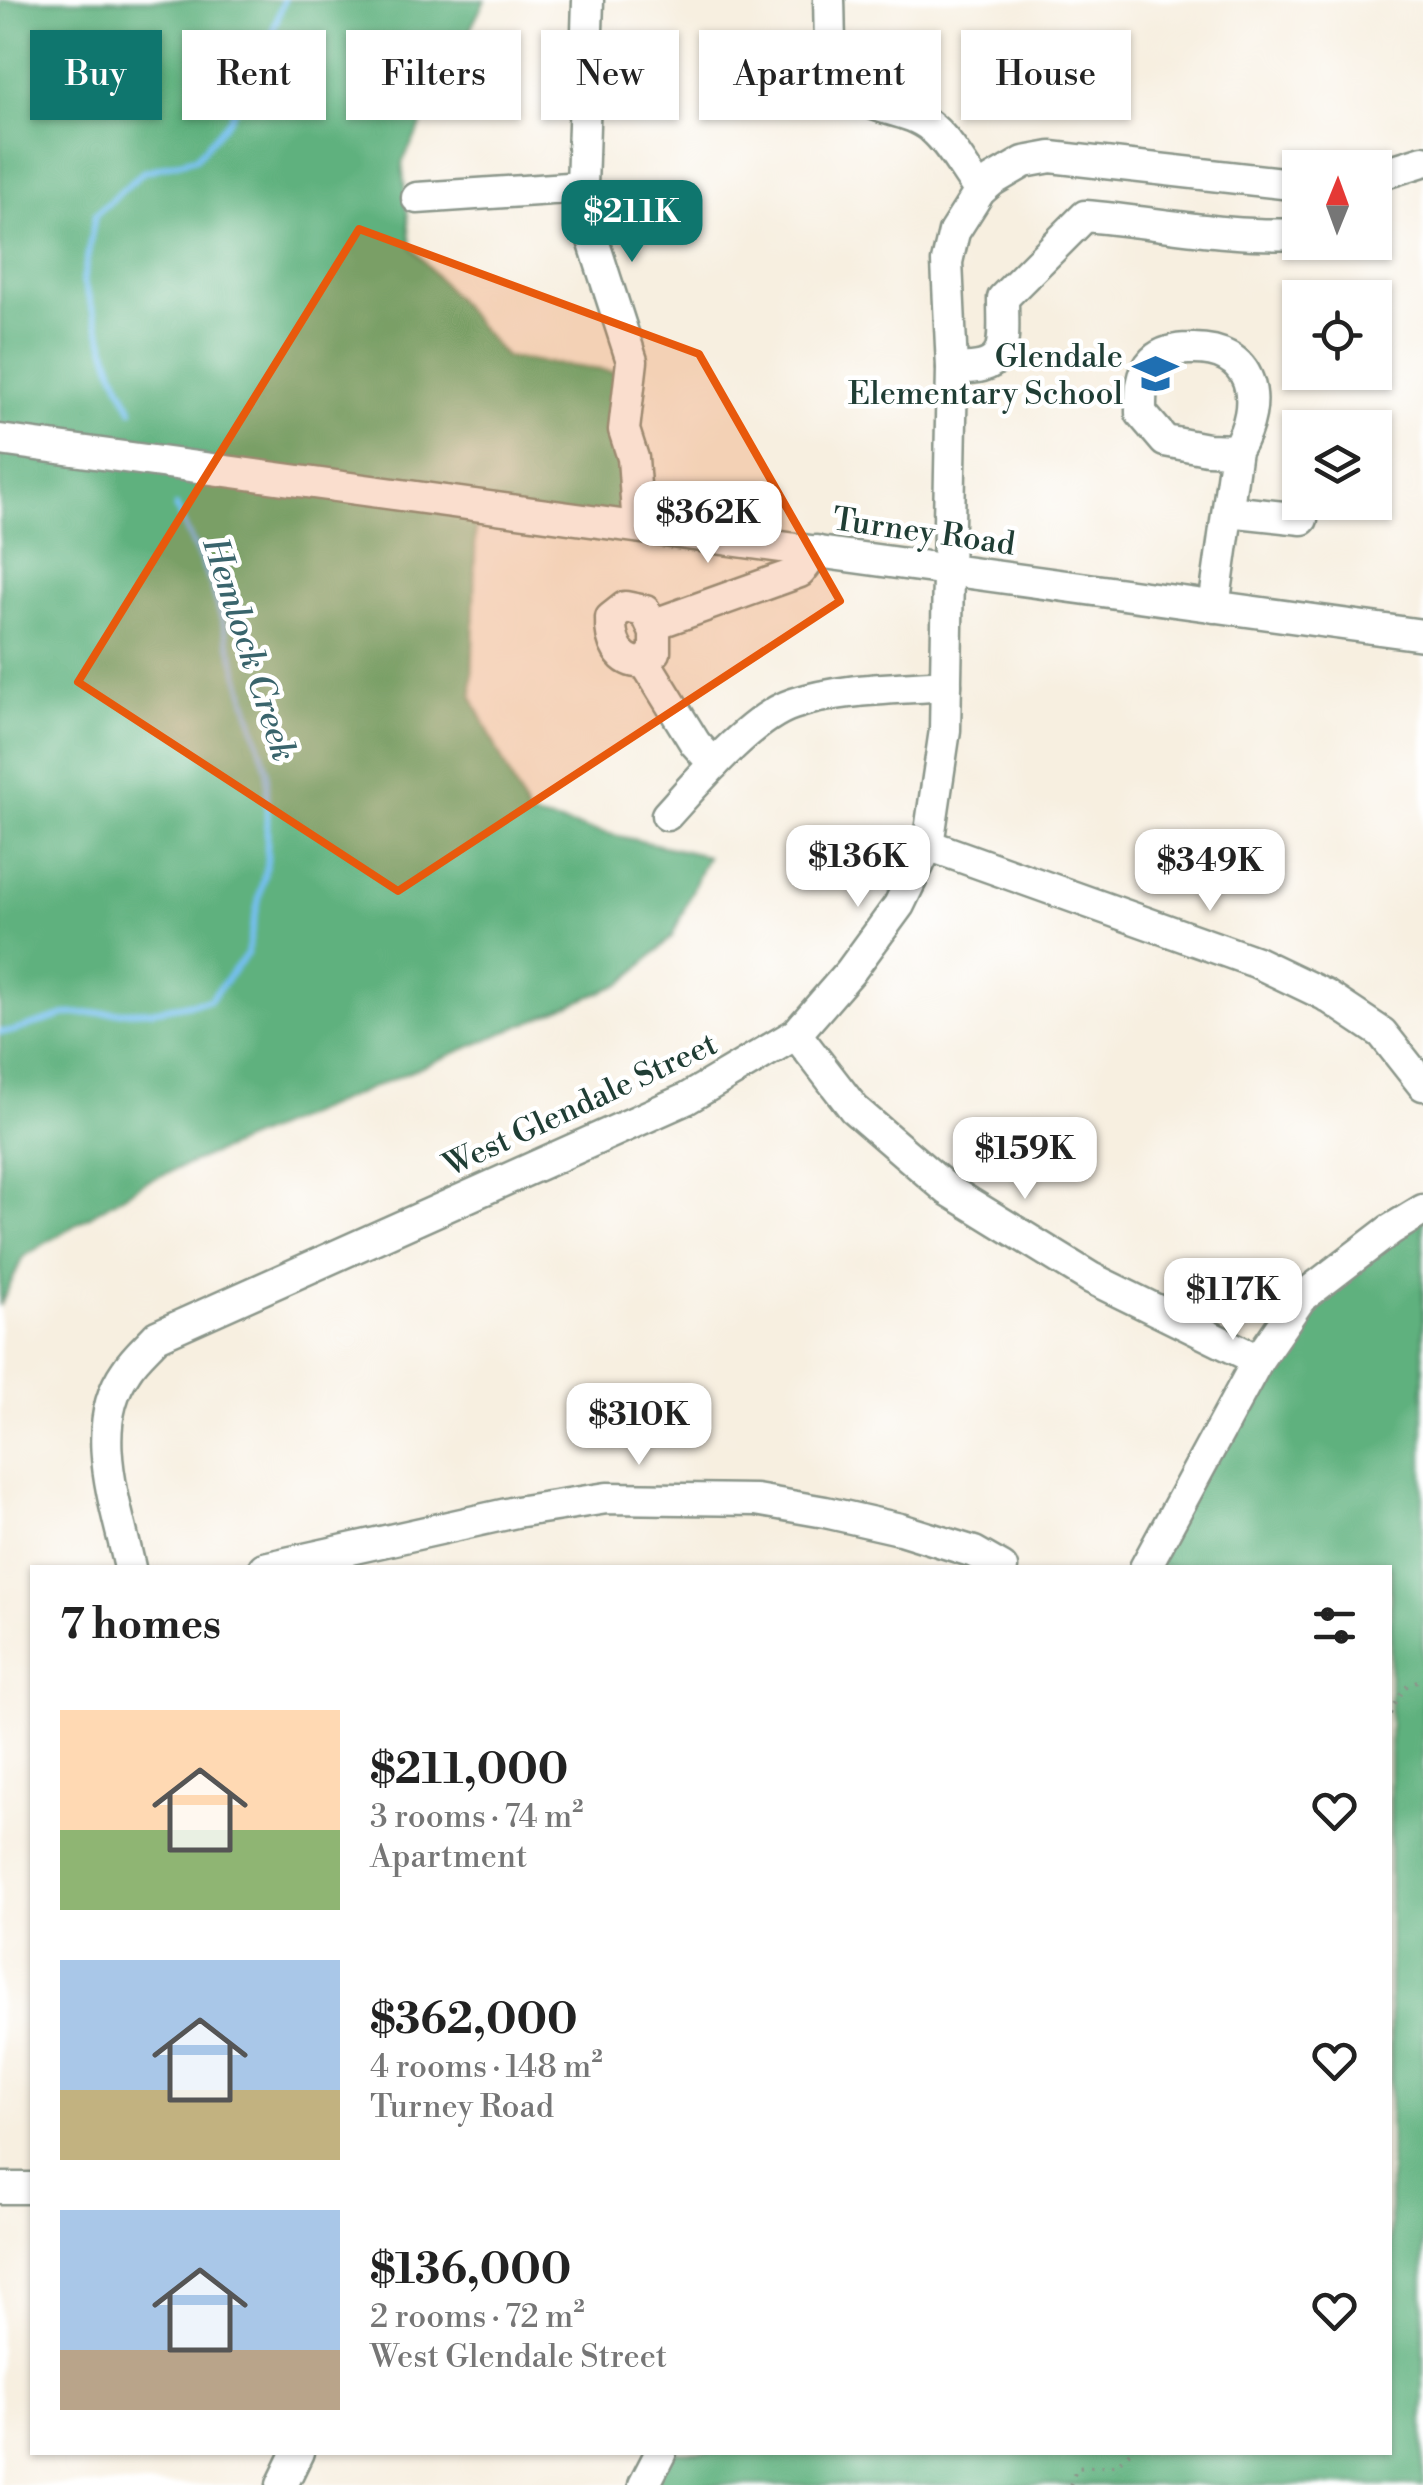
<!DOCTYPE html>
<meta charset="utf-8">
<style>
:root{--surface:#fff;--page:#f6f6f6;--text:#222;--muted:#767676;--accent:#0f766e}
body{margin:0;font-family:"Libre Bodoni",serif;background:var(--page);color:var(--text);height:100vh;display:flex;flex-direction:column;font-size:38px;white-space:nowrap}
*{box-sizing:border-box;margin:0}
p{font-size:32px;color:var(--muted)}
.icon{flex:none;width:55px;height:55px;fill:none;stroke:currentColor;stroke-width:2;stroke-linecap:round;stroke-linejoin:round}
.map{position:relative;flex:1;overflow:hidden}
.panel{position:absolute;left:30px;top:1565px;width:1362px;height:890px;display:flex;flex-direction:column;background:var(--surface);border-radius:0px;box-shadow:0 2px 8px #0004}
.panel>*{flex:none}
.top-card{position:absolute;left:30px;top:30px;width:1365px;height:90px;display:flex;gap:20px}
.needle{width:65px;rotate:1deg}
.buttons{position:absolute;left:1282px;top:150px;display:grid;gap:20px}
.buttons a{display:grid;place-items:center;width:110px;height:110px;border-radius:0px;background:var(--surface);box-shadow:0 2px 8px #0004;font-size:50px}
.price{position:absolute;translate:-50% -85px;padding:0 22px;border-radius:20px;background:#fff;color:#222;font-size:32px;line-height:65px;filter:drop-shadow(0 2px 5px #0008)}
.price::after{content:'';position:absolute;left:50%;top:60px;width:30px;height:22px;margin-left:-15px;background:inherit;clip-path:polygon(0 0,100% 0,50% 100%)}
.price.on{background:var(--accent);color:#fff}
ul{padding:0;list-style:none}
li{display:flex;align-items:center;gap:30px;height:250px;padding:0 30px}
li span{display:grid;place-items:center;flex:none;width:280px;height:200px;border-radius:0px;color:#555}
li>.icon{margin-inline-start:auto}
span .icon{width:120px;height:120px;fill:#fffc;stroke-width:1}
li b{font-size:42px}
h2{display:flex;justify-content:space-between;align-items:center;height:120px;padding:0 30px;font-size:42px}
.tag{padding:0 35px;border-radius:0px;background:var(--surface);box-shadow:0 2px 8px #0004;font-size:35px;line-height:90px}
.tag.on{background:var(--accent);color:#fff}
.map>svg:first-child{display:block}
.forest{fill:#5fb17e;stroke:#3f7759;stroke-width:2.5}
.lines{fill:none;stroke-linecap:round;stroke-linejoin:round}
.stream{stroke:#75bfee;stroke-width:6}
.minor-casing{stroke:#8b968a;stroke-width:35}
.path{stroke:#8b968a;stroke-width:4;stroke-dasharray:2.5 8;stroke-linecap:butt}
.minor{stroke:#fff;stroke-width:30}
.marked{fill:#e8590c;fill-opacity:0.2;stroke:#e8590c;stroke-width:8;stroke-linejoin:round}
.labels{text-anchor:middle;stroke-width:9;stroke-linejoin:round;paint-order:stroke}
.poi-label{font-size:32px;fill:#1f3d34;stroke:#fff;text-anchor:end}
.street-label{font-size:32px;fill:#1f3d34;stroke:#fff}
.water-label{font-size:35px;font-style:italic;fill:#39646c;stroke:#fff}
</style>
<div class="map">
<svg width="1423" height="2485" viewBox="0 0 1423 2485">
<rect width="100%" height="100%" fill="#fff"/>
<filter id="ink" filterUnits="userSpaceOnUse"><feTurbulence type="fractalNoise" baseFrequency=".01" numOctaves="2"/><feDisplacementMap in="SourceGraphic" scale="20" xChannelSelector="R" yChannelSelector="G"/><feConvolveMatrix kernelMatrix="1 2 1 2 8 2 1 2 1" color-interpolation-filters="sRGB"/></filter>
<filter id="wash" filterUnits="userSpaceOnUse"><feTurbulence type="fractalNoise" baseFrequency=".0048" numOctaves="4" result="noise"/><feDisplacementMap in="SourceGraphic" scale="40" xChannelSelector="R" yChannelSelector="G"/><feGaussianBlur stdDeviation="2.25" result="paint"/><feColorMatrix in="noise" values="0 0 0 0 0 0 0 0 0 0 0 0 0 0 0 0 0 1.4 0 .05"/><feComposite in="paint" operator="in"/></filter>
<g filter="url(#wash)">
<rect width="100%" height="100%" fill="#f7efe0"/>
<g class="forest">
<path d="M0,0H485L402,163L411,246L505,357L631,374L638,527L476,505L472,697L529,816L707,856L672,937L623,983L145,1182L23,1257L0,1306Z"/>
<path d="M1423,1210V2485H644L661,2452H1390V1568L1145,1567L1301,1298Z"/>
</g>
<g class="lines">
<g class="stream">
<path d="M132,410L114,372L83,281L95,215L143,172L196,158L230,119L270,39L284,0"/>
<path d="M0,1032H10L68,1014L151,1011L210,1000L247,954L267,861V770L212,586L176,507"/>
</g>
</g>
</g>
<g filter="url(#ink)">
<g class="lines">
<defs>
<g id="minor">
<path d="M588,0L582,187L591,234L632,361L624,430L633,458L638,527"/>
<path d="M829,0C831,51 823,90 882,107C899,112 919,116 932,128C951,144 965,171 980,191"/>
<path d="M1375,176L1423,161"/>
<path d="M417,198L582,187"/>
<path d="M952,368C1011,371 1003,347 1003,298L1085,216C1156,222 1228,238 1300,234"/>
<path d="M0,440L1423,635"/>
<path d="M1228,511L1302,519"/>
<path d="M625,607L645,611L655,633V652L645,662C619,666 610,640 611,618Z"/>
<path d="M1214,607L1236,450C1265,403 1255,346 1189,349C1177,349 1162,352 1153,361C1140,374 1141,396 1141,413L1165,441L1207,449L1236,450"/>
<path d="M652,625L800,572L816,551"/>
<path d="M645,662L695,743L714,764"/>
<path d="M667,815C696,783 752,717 793,704C840,688 896,689 946,685"/>
<path d="M928,845L1256,962L1325,995L1382,1033L1423,1085"/>
<path d="M796,1034L854,1109L948,1190L1091,1278L1258,1360"/>
<path d="M130,1568C117,1507 86,1427 126,1371C134,1358 147,1347 157,1336L686,1099L796,1034L850,972L899,905L928,845L945,730L952,368L947,262L954,232L980,191L993,180L1024,162L1051,157L1300,185"/>
<path d="M264,1568L516,1512L607,1498L756,1500L825,1512L900,1529L974,1552L1002,1568"/>
<path d="M1145,1568L1258,1360L1301,1298L1390,1230L1423,1210"/>
<path d="M0,2188H32"/>
<path d="M282,2485L298,2452"/>
<path d="M644,2485L661,2452"/>
</g>
</defs>
<use href="#minor" class="minor-casing"/>
<g class="path">
<path d="M1390,1714L1405,1687L1423,1678"/>
<path d="M1070,2485L1077,2468L1115,2465L1130,2452"/>
</g>
<use href="#minor" class="minor"/>
</g>
</g>
<path class="marked" d="M359,229L699,354L840,601L398,891L78,682Z"/>
<defs>
<symbol id="school-bare" viewBox="-9 -9 18 18"><path d="M0-5L7-2L0 1L-7-2ZM-4 1L0 2.5L4 1V4Q0 6-4 4Z" fill="#1f6fb2" stroke="#fff" stroke-width="2.5" paint-order="stroke"/></symbol>
</defs>
<g fill-rule="evenodd">
<use href="#school-bare" x="1124" y="342" width="63" height="63"/>
</g>
<g class="labels">
<g class="poi-label">
<text x="1123" y="367">Glendale<tspan x="1123" dy="37">Elementary School</tspan></text>
</g>
<g class="street-label">
<text transform="translate(924 531) rotate(8)" y="11">Turney Road</text>
<text transform="translate(580 1104) rotate(-25)" y="11">West Glendale Street</text>
</g>
<g class="water-label">
<text transform="translate(250 649) rotate(72)" y="12">Hemlock Creek</text>
</g>
</g>
</svg>
<div class="buttons">
<a><svg class="needle" viewBox="-14 -14 28 28"><path d="M0-13l5 13h-10z" fill="#e53935"/><path d="M0 13l5-13h-10z" fill="#767676"/></svg></a>
<a><svg class="icon" aria-label="locate" viewBox="0 0 24 24"><circle cx="12" cy="12" r="6"/><path d="M12 2v4M12 18v4M2 12h4M18 12h4"/></svg></a>
<a><svg class="icon" aria-label="layers" viewBox="0 0 24 24"><path d="M12 4l9 5-9 5-9-5zM3 14l9 5 9-5"/></svg></a>
</div>
<b class="price on" style="left:632px;top:265px">$211K</b>
<b class="price" style="left:708px;top:566px">$362K</b>
<b class="price" style="left:858px;top:910px">$136K</b>
<b class="price" style="left:1210px;top:914px">$349K</b>
<b class="price" style="left:1025px;top:1202px">$159K</b>
<b class="price" style="left:1233px;top:1343px">$117K</b>
<b class="price" style="left:639px;top:1468px">$310K</b>
<div class="top-card">
<a class="tag on">Buy</a>
<a class="tag">Rent</a>
<a class="tag">Filters</a>
<a class="tag">New</a>
<a class="tag">Apartment</a>
<a class="tag">House</a>
</div>
<section class="panel">
<h2>7 homes<svg class="icon" aria-label="filters" viewBox="0 0 24 24"><path d="M4 7h16M4 17h16"/><circle cx="9" cy="7" r="2"/><circle cx="15" cy="17" r="2"/></svg></h2>
<ul>
<li><span style="background:linear-gradient(#ffd9b3 60%,#8fb573 0)"><svg class="icon" aria-label="home" viewBox="0 0 24 24"><path d="M3 11l9-7 9 7M6 9v11h12V9"/></svg></span><div><b>$211,000</b><p>3 rooms · 74 m²</p><p>Apartment</p></div><svg class="icon" aria-label="heart" viewBox="0 0 24 24"><path d="M12 20l-8-8c-3-5 5-10 8-4 3-6 11-1 8 4z"/></svg></li>
<li><span style="background:linear-gradient(#a9c7e8 65%,#c2b280 0)"><svg class="icon" aria-label="home" viewBox="0 0 24 24"><path d="M3 11l9-7 9 7M6 9v11h12V9"/></svg></span><div><b>$362,000</b><p>4 rooms · 148 m²</p><p>Turney Road</p></div><svg class="icon" aria-label="heart" viewBox="0 0 24 24"><path d="M12 20l-8-8c-3-5 5-10 8-4 3-6 11-1 8 4z"/></svg></li>
<li><span style="background:linear-gradient(#a9c7e8 70%,#b9a48a 0)"><svg class="icon" aria-label="home" viewBox="0 0 24 24"><path d="M3 11l9-7 9 7M6 9v11h12V9"/></svg></span><div><b>$136,000</b><p>2 rooms · 72 m²</p><p>West Glendale Street</p></div><svg class="icon" aria-label="heart" viewBox="0 0 24 24"><path d="M12 20l-8-8c-3-5 5-10 8-4 3-6 11-1 8 4z"/></svg></li>
</ul>
</section>
</div>
